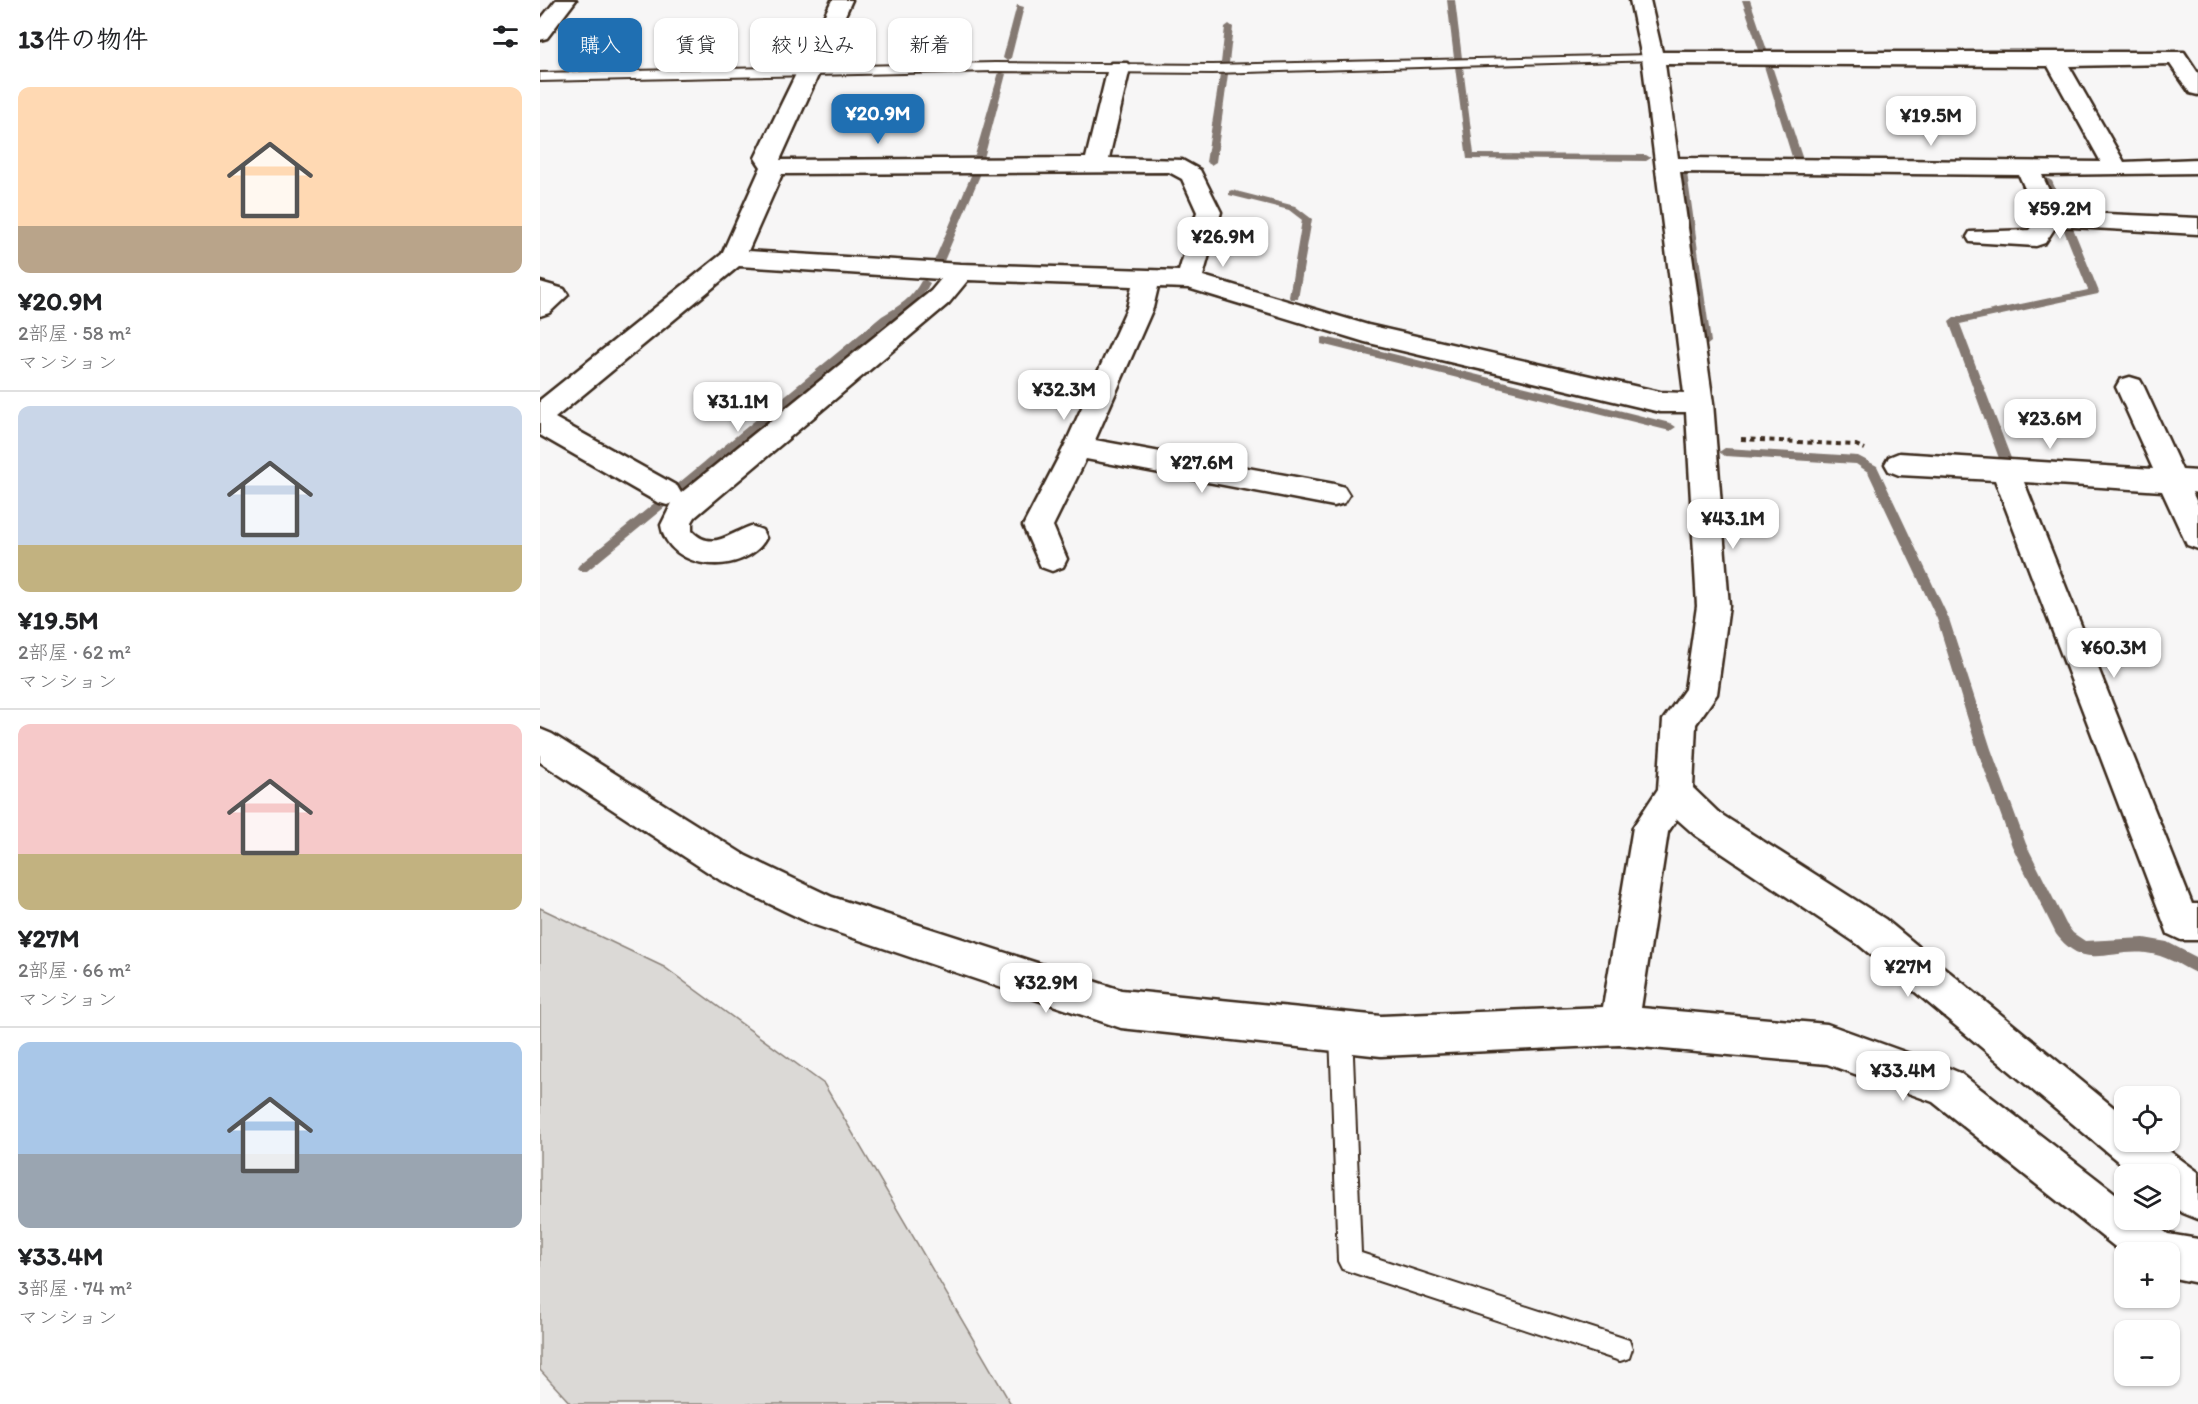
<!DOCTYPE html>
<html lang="ja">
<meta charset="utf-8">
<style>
:root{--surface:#fff;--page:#f6f6f6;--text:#202124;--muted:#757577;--line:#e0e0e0;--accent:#1f6fb2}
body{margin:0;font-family:Itim,"Klee One",sans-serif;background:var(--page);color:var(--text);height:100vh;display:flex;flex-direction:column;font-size:22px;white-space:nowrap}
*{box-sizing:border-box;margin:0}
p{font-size:20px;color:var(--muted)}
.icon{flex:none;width:33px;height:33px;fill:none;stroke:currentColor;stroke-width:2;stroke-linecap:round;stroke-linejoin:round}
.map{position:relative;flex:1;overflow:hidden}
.details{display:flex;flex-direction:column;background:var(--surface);width:540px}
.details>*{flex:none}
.banner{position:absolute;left:18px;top:18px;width:570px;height:54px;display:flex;gap:12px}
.fabs{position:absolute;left:1574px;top:1086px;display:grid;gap:12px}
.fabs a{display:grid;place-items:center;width:66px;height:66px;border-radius:12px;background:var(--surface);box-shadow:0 2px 4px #0004;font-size:30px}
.price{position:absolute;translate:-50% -51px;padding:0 14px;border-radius:12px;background:#fff;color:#222;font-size:20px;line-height:39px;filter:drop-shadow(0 2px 3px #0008)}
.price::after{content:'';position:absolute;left:50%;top:36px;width:18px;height:14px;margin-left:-9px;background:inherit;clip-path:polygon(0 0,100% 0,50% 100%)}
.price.on{background:var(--accent);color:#fff}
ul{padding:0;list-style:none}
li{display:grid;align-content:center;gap:12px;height:318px;padding:0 18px}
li+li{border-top:2px solid var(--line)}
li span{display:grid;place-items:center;height:186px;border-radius:12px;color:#555}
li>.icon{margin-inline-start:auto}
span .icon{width:108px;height:108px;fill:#fffc;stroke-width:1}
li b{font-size:26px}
h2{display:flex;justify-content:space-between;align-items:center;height:72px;padding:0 18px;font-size:26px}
.pill{padding:0 21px;border-radius:12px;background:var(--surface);box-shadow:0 2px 4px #0004;font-size:21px;line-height:54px}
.pill.on{background:var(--accent);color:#fff}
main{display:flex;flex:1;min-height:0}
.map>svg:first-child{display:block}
.green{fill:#dbd9d6;stroke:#8b827a;stroke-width:1.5}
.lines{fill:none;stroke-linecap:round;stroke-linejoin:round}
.stream{fill:#847972;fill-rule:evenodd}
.lane-casing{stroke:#3b2a1e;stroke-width:4}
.street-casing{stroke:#3b2a1e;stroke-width:5}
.path{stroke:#3b2a1e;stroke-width:4;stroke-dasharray:5 4.5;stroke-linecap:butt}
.lane{fill:#fff;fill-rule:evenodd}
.street{fill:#fff;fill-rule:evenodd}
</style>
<main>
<section class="details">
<h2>13件の物件<svg class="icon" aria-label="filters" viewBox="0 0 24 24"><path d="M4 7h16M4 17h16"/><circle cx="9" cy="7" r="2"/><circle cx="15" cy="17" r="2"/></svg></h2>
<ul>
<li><span style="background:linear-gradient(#ffd9b3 75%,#b9a48a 0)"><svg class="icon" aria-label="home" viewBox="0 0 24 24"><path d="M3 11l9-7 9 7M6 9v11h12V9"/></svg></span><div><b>¥20.9M</b><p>2部屋 · 58 m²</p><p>マンション</p></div></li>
<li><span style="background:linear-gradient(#c9d6e8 75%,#c2b280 0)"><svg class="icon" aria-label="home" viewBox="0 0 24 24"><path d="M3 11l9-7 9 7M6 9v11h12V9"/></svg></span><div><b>¥19.5M</b><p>2部屋 · 62 m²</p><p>マンション</p></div></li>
<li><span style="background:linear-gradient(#f6c9c9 70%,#c2b280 0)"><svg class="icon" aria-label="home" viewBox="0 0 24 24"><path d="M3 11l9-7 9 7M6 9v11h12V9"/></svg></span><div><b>¥27M</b><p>2部屋 · 66 m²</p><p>マンション</p></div></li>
<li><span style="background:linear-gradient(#a9c7e8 60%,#9aa5b1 0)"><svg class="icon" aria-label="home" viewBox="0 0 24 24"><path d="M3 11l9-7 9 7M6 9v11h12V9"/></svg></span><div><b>¥33.4M</b><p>3部屋 · 74 m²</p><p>マンション</p></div></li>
</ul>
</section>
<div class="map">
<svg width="1658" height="1404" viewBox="0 0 1658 1404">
<rect width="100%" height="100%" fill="#f7f6f6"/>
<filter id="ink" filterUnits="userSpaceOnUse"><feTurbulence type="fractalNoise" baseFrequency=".0167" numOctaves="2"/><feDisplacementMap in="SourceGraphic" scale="12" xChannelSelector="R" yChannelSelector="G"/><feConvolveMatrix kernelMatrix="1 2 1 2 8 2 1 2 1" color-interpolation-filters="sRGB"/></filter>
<g filter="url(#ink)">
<path class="green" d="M0,908L124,967L284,1084L471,1404H31L0,1370Z"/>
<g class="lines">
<g class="stream">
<path d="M907,0H915L922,58L918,61L914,58Z"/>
<path d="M1202,0H1210L1228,53L1227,55L1220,53Z"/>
<path d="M477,5L484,7L471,58L467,61L463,58Z"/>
<path d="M689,24L693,27L689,63L685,66L681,63L685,27Z"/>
<path d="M919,64L923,67L934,154L1106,155L1111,158L1106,161L927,159L915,67Z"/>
<path d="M1225,64L1232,66L1263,160L1261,162L1253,160L1224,66Z"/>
<path d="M684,71L688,74L676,162L671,165L666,162L680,74Z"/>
<path d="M459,72L466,74L443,162L438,165L433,162Z"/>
<path d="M1142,170L1147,173L1171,342L1166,346L1161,342L1137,173Z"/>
<path d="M433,171L441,173L404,261L399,264L395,263L394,261Z"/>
<path d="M1507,178L1512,181L1526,213L1524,215L1521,216L1516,213L1502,181Z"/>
<path d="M692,190L755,206L772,219L758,299H750L749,297L762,220L749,210L689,195V191Z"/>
<path d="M1528,225L1533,228L1559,292L1558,294L1420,324L1472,461L1466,465L1460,461L1409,322L1414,318L1548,290L1523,228Z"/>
<path d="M385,280L390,283C381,302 367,311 350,322L47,571H39L37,568L39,565L342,316C359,306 372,298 381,281Z"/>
<path d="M785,337L1130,423L1136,427L1130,431L781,344V338Z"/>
<path d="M1185,448L1318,456L1337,466L1409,619L1451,749L1486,844L1526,924L1533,933L1545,941L1604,938L1627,942L1658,958V974C1640,966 1626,955 1606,953C1568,949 1545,972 1516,934L1472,846L1437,749L1397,619L1328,472L1316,464L1185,456L1179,452Z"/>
</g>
<defs>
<g id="lane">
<path d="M1113,55L1117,56V60L673,73L455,71L0,81V73L455,63L673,65Z"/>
<path d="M801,1021L809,1024L812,1032L821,1253L1080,1337L1089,1340L1092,1349L1089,1358L1080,1361L802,1269L798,1261L790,1032L793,1024Z"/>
</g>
<g id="street">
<path d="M16,0H36L7,38L0,40V20Z"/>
<path d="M292,0H312L240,160L546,158L568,68L571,63H587L590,68L569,158L642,160L660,170L681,212L663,276L828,325L1120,392L1144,393L1102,58L1090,0H1110L1122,52H1644L1658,73V95L1650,93L1630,64L1529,66L1584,162L1658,159V173L1502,175L1519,212L1658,218V234L1516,226L1505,243L1496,246L1430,242L1427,237L1430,232L1489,230L1498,218L1479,175L1140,172L1173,403L1189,606L1177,694L1156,724L1153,788L1179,813L1345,919L1584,1116V1142H1617L1658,1172V1219L1643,1213L1629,1202V1174H1593L1319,945L1155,835L1137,819L1128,832L1101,1008L1287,1024L1406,1067L1420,1073L1584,1200V1220H1609L1628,1234L1658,1239V1283L1629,1277V1252L1584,1254L1393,1102L1287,1064L1079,1045L841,1056L581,1028L272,924L180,880L0,762V729L12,734L206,856L292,897L581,990L841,1016L1063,1007L1093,827L1118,789L1123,720L1145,689L1157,606L1146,412H1120L825,342L648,288L618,287L613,308L555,440L794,484L804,487L809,495L804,503L794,506L546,459L513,526L527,559L523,567L512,571L501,567L483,526L524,447L587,308L592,286L428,280L409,303L155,517L152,522V531C172,552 190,533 211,526L222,530L226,538C205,577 128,572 121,525L132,503L127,505L117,502L0,435V400L182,254L221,167L215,158ZM1125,64L1508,66L1561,162L1138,158ZM629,172L642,179L657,212L639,271L421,264L208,251L242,174ZM199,266L401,279L391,291L141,493L137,486L15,418Z"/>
<path d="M0,282L24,289L28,295L9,313L0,316Z"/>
<path d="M1590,377L1600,380L1604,387L1642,470L1658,471V493L1652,492L1658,505V549L1647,545L1622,491L1484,482L1652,904H1658V940H1641L1628,934L1455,480L1359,475L1349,471L1345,464L1349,457L1359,453L1613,469L1576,387L1580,380Z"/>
</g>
</defs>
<use href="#lane" class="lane-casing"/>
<use href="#street" class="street-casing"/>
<path class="path" d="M1201,439L1316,445L1325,449"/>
<use href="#lane" class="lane"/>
<use href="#street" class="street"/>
</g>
</g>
</svg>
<div class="fabs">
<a><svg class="icon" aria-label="locate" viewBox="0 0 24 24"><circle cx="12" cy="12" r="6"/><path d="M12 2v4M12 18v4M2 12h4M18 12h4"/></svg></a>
<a><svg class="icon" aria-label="layers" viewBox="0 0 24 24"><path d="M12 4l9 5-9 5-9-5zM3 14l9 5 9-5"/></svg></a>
<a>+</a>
<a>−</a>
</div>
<b class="price on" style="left:338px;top:145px">¥20.9M</b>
<b class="price" style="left:1391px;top:147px">¥19.5M</b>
<b class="price" style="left:1520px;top:240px">¥59.2M</b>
<b class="price" style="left:683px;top:268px">¥26.9M</b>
<b class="price" style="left:524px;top:421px">¥32.3M</b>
<b class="price" style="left:198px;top:433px">¥31.1M</b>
<b class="price" style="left:1510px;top:450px">¥23.6M</b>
<b class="price" style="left:662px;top:494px">¥27.6M</b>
<b class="price" style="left:1193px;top:550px">¥43.1M</b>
<b class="price" style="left:1574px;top:679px">¥60.3M</b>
<b class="price" style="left:1368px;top:998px">¥27M</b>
<b class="price" style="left:506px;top:1014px">¥32.9M</b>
<b class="price" style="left:1363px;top:1102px">¥33.4M</b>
<div class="banner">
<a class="pill on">購入</a>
<a class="pill">賃貸</a>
<a class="pill">絞り込み</a>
<a class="pill">新着</a>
</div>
</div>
</main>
